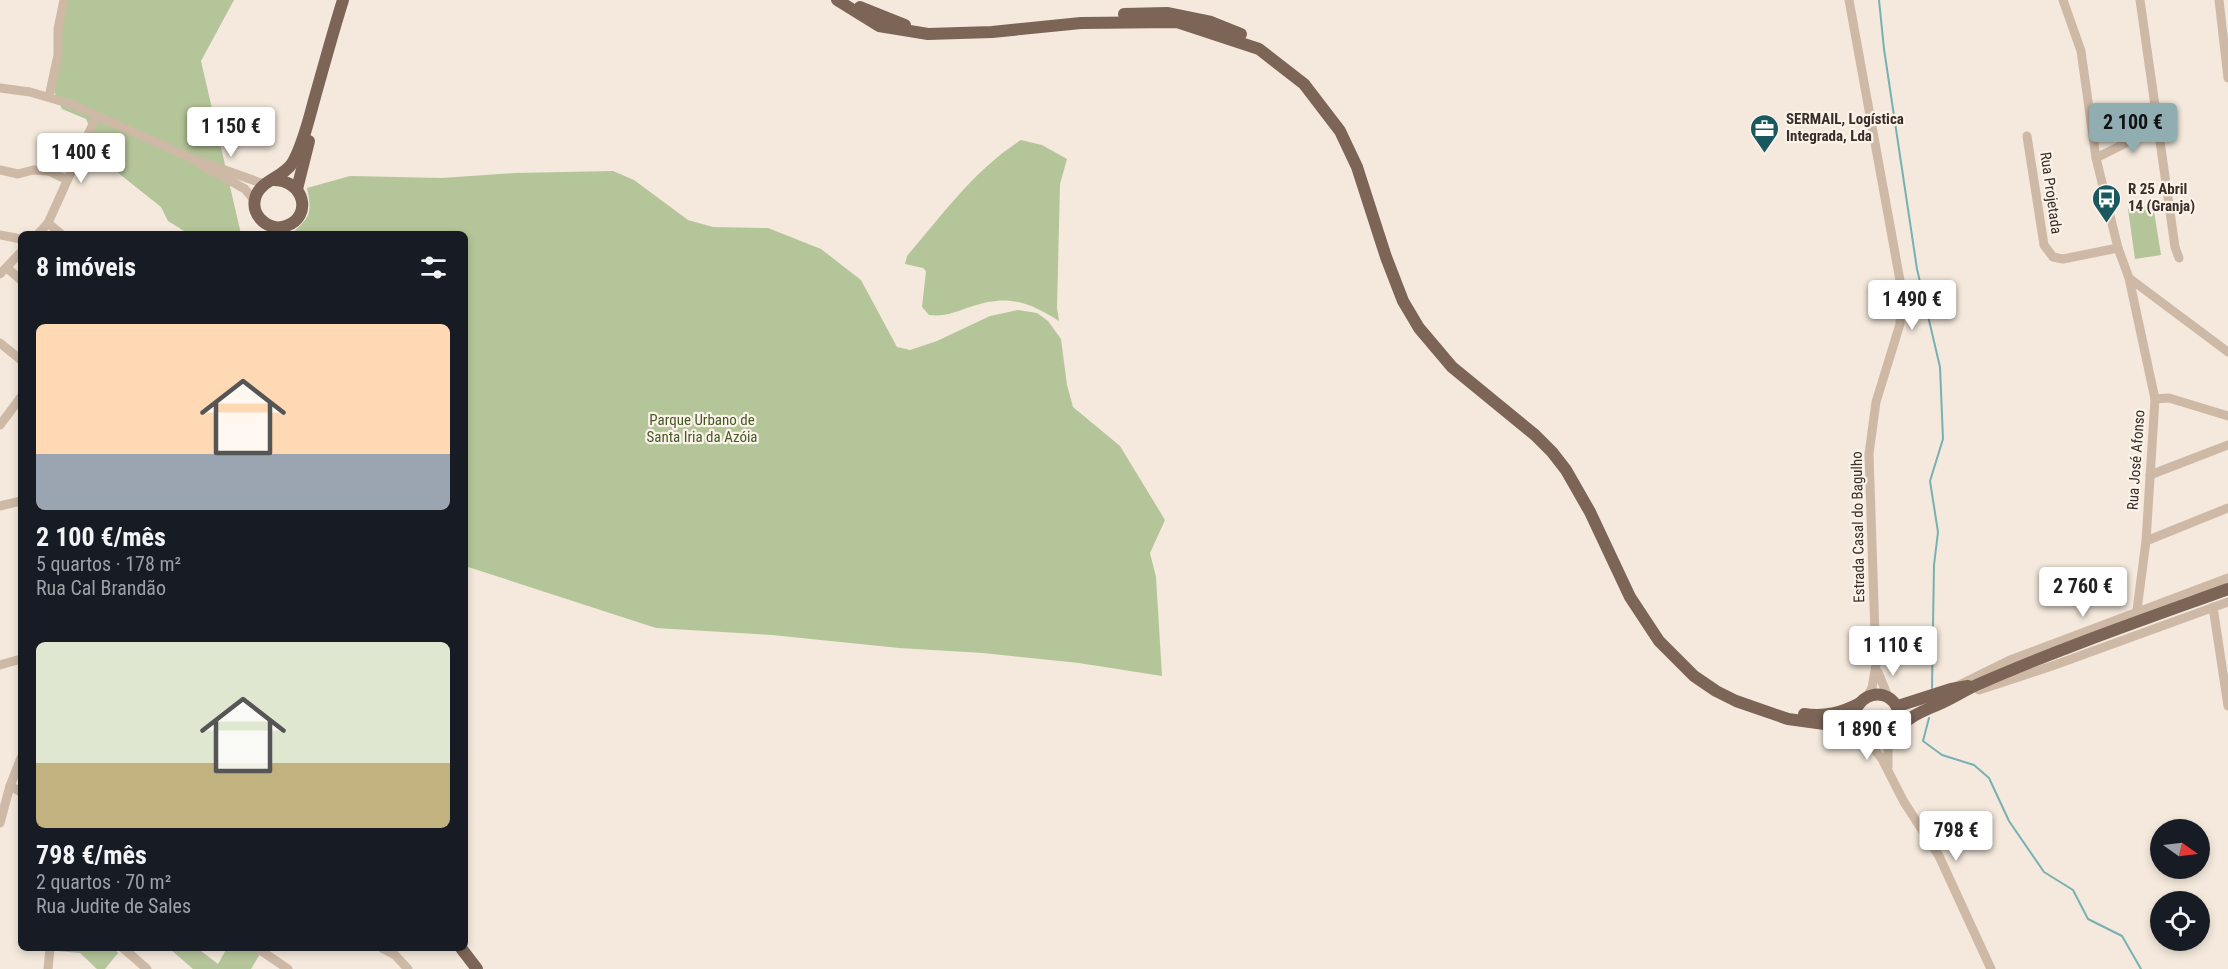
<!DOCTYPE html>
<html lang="pt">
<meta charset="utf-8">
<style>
:root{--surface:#171b24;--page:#242831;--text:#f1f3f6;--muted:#9ea1a6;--accent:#90adb2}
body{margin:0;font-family:"Roboto Condensed",sans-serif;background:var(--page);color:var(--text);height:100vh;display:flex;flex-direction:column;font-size:22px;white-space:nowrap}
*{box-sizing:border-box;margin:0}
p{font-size:20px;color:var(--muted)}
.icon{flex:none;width:33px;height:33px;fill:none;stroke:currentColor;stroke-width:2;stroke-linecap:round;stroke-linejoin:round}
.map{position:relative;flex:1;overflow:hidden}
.side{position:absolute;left:18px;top:231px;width:450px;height:720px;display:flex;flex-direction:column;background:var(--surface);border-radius:9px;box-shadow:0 3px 9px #0003}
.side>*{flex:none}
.needle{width:39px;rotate:104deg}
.buttons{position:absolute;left:2150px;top:819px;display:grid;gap:12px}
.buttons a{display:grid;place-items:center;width:60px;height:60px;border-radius:50%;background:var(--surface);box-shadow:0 3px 9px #0003;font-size:30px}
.price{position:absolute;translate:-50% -51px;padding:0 14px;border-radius:6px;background:#fff;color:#222;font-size:20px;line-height:39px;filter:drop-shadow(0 2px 3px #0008)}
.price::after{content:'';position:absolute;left:50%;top:36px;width:18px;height:14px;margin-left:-9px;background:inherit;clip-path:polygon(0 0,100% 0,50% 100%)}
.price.selected{background:var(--accent);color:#111}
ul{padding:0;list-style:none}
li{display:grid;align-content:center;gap:12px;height:318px;padding:0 18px}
li span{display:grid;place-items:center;height:186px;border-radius:9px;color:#555}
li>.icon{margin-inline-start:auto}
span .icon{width:108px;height:108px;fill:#fffc;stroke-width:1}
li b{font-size:26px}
h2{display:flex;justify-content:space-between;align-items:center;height:72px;padding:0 18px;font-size:26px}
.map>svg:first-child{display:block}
.green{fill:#b5c59a}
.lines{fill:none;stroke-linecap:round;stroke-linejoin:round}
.stream{stroke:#78b0b4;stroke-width:2}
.minor{stroke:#ceb9a6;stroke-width:9}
.major{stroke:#7c6557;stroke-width:12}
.labels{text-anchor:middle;stroke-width:4.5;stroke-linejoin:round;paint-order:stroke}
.poi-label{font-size:15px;font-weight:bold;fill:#392e28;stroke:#fbf3e9;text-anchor:start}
.street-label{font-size:15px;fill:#392e28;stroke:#fbf3e9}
.park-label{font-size:15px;fill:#465a29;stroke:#fbf3e9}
</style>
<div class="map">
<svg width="2228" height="969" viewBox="0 0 2228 969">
<rect width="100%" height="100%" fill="#f4e9dc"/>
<g class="green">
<path d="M66,0H234L201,61L241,234H189L168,221L161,207L107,164L102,155L86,119L62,109L54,91L60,30Z"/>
<path d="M1021,140L1042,145L1067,159L1060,184L1057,308L1059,321C1027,301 1007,294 970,307C956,312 944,317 929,315L922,307L926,271L923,268L905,264L907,256C942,215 975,169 1021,140Z"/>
<path d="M613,171L634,180L688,220L713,227L768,228L821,249L861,280L897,347L910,350L937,341L990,316L1018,310L1037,313L1048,321L1061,339L1067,385L1073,407L1120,446L1165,520L1150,553L1156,577L1162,676L1079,663L983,653L899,648L772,635L656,628L465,566V234H291C311,216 312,214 307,188L350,176L442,178L515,173Z"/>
<path d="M2153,205L2161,255L2135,259L2128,209Z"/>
<path d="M57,948H114L118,953L105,969H97L80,953L57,951Z"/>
<path d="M171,948H197L218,964L227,948H250L260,954L251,969H193L170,949Z"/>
</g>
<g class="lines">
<g class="stream">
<path d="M1879,0L1884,49L1917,269L1940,367L1943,439L1930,481L1938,532L1934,565L1932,688"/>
<path d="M1929,718L1923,741L1942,755L1974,765L1989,778L2009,821L2044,872L2073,890L2088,919L2122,936L2141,969"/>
</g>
<g class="minor">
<path d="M1849,0L1901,286L1900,324L1876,402L1869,454L1876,665L1872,688L1866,698"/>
<path d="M2063,0L2081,51L2096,158L2118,248L2129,278L2228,352"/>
<path d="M2140,0L2175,247L2179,258"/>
<path d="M2219,0L2228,78"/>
<path d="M0,88L30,92L71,104L191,158L264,184"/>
<path d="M49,97L58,55V29L64,0"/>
<path d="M2027,136L2044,245L2053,257L2063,259L2118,248"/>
<path d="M2096,158L2158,127"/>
<path d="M200,164L245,189L254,200"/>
<path d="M0,170L18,174L33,170L49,171L67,180"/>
<path d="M48,223L61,234"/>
<path d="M38,234L48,223L97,115"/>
<path d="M0,235L21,239"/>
<path d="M7,268L21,280"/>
<path d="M0,274L21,252"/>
<path d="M2129,278L2155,399L2146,541L2137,610"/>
<path d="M0,343L21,360"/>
<path d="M2155,399L2169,398L2228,416"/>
<path d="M0,425L21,397"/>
<path d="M2150,475L2228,445"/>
<path d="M0,506L21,501"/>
<path d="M2146,541L2228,508"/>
<path d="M2213,607L2228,706"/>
<path d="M0,665L21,659"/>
<path d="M1878,672L1888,697"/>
<path d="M1957,686L2010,660L2228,578"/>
<path d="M1979,690L2052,666L2228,602"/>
<path d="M1865,738L1882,759L1904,802L1939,856L1991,969"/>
<path d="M1888,767V750L1891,738"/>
<path d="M10,786L21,792"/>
<path d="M0,823L10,786L21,758"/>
<path d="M123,948L147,969"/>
<path d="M257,948L288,969"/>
<path d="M382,948L395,955L408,969"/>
<path d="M48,969L50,948"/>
</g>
<g class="major">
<path d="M837,0L879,26L928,34L992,32L1081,23L1177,22L1259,49L1304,84L1340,131L1357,167L1386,257L1403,301L1419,328L1452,367L1535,435L1552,452L1566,470L1590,512L1630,597L1659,641L1694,676L1716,691L1736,701L1788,719L1832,725L1859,733"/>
<path d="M860,7L905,25"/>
<path d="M1124,14L1167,13L1211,22L1241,34"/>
<path d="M272,180C305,179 313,217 286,226C269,232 251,216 255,199C259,180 284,178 293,162C304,142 309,118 315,97C324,65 333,32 343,0"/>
<path d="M297,189L309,141"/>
<path d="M1898,706L1951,689L1968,686"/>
<path d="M1804,714C1825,717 1841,713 1860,703"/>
<path d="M1899,728C1905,690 1865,684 1855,712C1850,728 1865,743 1880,741C1893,740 1899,727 1908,720C1915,714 1923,711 1932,707C1949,701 1964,690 1981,683C2061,648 2145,619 2228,589"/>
<path d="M461,948L477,969"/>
</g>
</g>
<defs>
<symbol id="office-pin" viewBox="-11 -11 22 30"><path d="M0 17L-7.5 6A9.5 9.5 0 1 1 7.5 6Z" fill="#19585f" stroke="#fbf3e9"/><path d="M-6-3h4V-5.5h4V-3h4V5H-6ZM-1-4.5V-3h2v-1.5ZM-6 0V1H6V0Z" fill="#fff"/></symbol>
<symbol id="bus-pin" viewBox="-11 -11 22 30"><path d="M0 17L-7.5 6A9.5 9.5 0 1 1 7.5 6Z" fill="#19585f" stroke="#fbf3e9"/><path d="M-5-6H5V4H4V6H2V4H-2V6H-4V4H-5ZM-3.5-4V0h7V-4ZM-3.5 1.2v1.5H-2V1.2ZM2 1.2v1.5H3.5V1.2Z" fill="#fff"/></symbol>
</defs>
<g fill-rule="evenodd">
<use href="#office-pin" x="1748" y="112" width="33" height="45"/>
<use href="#bus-pin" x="2090" y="182" width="33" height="45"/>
</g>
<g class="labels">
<g class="poi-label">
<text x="1786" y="124">SERMAIL, Logística<tspan x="1786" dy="17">Integrada, Lda</tspan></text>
<text x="2128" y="194">R 25 Abril<tspan x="2128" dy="17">14 (Granja)</tspan></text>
</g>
<g class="street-label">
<text transform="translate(2051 193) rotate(82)" y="5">Rua Projetada</text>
<text transform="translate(2136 460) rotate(-86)" y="5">Rua José Afonso</text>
<text transform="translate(1858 527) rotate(-91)" y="5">Estrada Casal do Bagulho</text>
</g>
<g class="park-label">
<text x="702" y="425">Parque Urbano de<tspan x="702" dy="17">Santa Iria da Azóia</tspan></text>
</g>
</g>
</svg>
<div class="buttons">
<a><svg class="needle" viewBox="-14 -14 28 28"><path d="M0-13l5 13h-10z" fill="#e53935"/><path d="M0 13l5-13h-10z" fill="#9ea1a6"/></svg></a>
<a><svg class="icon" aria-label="locate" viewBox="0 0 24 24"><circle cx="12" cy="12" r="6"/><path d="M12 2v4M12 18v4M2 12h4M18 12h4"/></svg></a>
</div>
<b class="price selected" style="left:2133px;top:154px">2 100 €</b>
<b class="price" style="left:231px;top:158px">1 150 €</b>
<b class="price" style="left:81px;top:184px">1 400 €</b>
<b class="price" style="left:1912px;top:331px">1 490 €</b>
<b class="price" style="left:2083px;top:618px">2 760 €</b>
<b class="price" style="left:1893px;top:677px">1 110 €</b>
<b class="price" style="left:1867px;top:761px">1 890 €</b>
<b class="price" style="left:1956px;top:862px">798 €</b>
<section class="side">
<h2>8 imóveis<svg class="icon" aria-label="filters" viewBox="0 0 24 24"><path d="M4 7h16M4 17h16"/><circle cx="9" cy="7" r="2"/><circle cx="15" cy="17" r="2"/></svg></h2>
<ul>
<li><span style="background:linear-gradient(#ffd9b3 70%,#9aa5b1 0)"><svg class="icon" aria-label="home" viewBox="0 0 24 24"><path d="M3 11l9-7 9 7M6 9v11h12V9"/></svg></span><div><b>2 100 €/mês</b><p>5 quartos · 178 m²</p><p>Rua Cal Brandão</p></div></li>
<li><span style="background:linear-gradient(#dfe7d0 65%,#c2b280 0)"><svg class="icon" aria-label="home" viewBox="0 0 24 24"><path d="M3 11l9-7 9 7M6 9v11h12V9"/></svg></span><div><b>798 €/mês</b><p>2 quartos · 70 m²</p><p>Rua Judite de Sales</p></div></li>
</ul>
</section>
</div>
